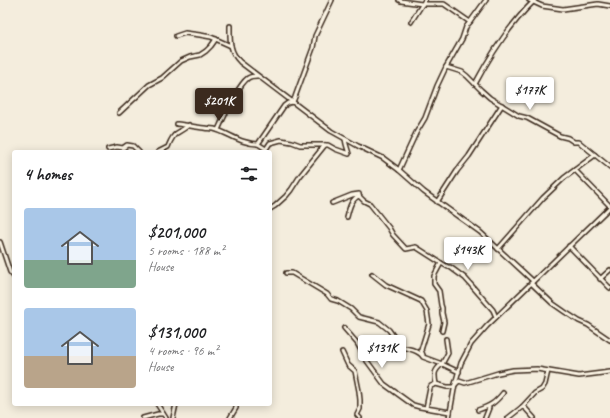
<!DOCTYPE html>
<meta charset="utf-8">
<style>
:root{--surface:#fff;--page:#f2f2f2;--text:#202124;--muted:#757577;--accent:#3b2a1e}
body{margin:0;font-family:Caveat,sans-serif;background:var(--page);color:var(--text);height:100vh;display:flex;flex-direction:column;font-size:15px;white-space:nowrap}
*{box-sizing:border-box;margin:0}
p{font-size:13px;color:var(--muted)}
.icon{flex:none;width:22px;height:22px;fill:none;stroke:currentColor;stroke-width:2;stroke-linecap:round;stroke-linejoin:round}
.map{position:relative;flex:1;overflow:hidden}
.details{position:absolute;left:12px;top:150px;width:260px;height:256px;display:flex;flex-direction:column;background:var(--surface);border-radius:4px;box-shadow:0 2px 10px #0003}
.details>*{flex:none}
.price{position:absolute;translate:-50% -34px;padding:0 9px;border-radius:4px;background:#fff;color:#222;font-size:13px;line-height:26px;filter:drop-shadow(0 1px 2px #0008)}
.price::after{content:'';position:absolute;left:50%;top:24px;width:12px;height:9px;margin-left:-6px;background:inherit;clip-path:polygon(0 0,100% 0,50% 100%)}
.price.selected{background:var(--accent);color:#fff}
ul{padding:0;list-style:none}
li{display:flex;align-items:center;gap:12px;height:100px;padding:0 12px}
li span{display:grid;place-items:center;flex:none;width:112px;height:80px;border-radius:4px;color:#555}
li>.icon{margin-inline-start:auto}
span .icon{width:48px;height:48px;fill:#fffc;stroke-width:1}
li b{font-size:17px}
h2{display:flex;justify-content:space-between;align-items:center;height:48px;padding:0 12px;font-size:17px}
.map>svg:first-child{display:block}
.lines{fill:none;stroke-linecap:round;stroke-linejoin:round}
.minor-casing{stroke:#3b2a1e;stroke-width:6}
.minor{stroke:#fcf5e5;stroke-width:3}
</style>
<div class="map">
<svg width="610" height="418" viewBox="0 0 610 418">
<rect width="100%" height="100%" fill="#f4eddd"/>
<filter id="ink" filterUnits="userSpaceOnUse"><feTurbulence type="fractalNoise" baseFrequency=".025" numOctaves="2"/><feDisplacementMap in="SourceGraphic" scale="8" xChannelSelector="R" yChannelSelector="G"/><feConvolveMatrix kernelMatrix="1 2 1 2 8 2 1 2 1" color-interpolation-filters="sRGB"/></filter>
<g filter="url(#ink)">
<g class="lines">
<defs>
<g id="minor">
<path d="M332,0L315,36L313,48L295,97L293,102L288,103L284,106L258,144L266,149L270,143L281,140L292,142L300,145H328L335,149L349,154L346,144L345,139"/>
<path d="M399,0L401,1L422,4H444L467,20L470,22"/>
<path d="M529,0L542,6L563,9L598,4L610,6"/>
<path d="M411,22L425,0"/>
<path d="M230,26C230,40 229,51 240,62L331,131L358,146L383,158L399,170L424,192L480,232L533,281"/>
<path d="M176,36L185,33L200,35L211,37L231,46"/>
<path d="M446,67L462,72L467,76L481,90L490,98L519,116L527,118L560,136L568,138L574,142H579L610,167"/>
<path d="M475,84C491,54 510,24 535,0"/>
<path d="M119,113L149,85L162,78L181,61L190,57L200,55L206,51L211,46L216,39"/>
<path d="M177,124C186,125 195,127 204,128C208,129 210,128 214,129C229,133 241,144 258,144"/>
<path d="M218,130C224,117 237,86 248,78C251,76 254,76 257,76"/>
<path d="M108,149L117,147L123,148L127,145L133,146L139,152"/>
<path d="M158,152L168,147C170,142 172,136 177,133C182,130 184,129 189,125"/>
<path d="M399,170L416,133L425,118L437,86L446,67L462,39L466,27L470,22L486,0"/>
<path d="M575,170L610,206"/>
<path d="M437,202L457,171L469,156L502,105"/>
<path d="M332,203L352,195L359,194V196"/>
<path d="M270,209L275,206L286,196L291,190L300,176L325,145"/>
<path d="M347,217C349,209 351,199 359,196L364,201L370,204L389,228L393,235L406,249L416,247L441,263L448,267H450L465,278L493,310L496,317"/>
<path d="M0,242L10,272L14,277"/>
<path d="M569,246L610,288"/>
<path d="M498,249L543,198L564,178L595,155"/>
<path d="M441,263L434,276V284L439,291L441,305L442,308V313L444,322L442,331"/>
<path d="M286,273H292L327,294L331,299L338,301L351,309L359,317L379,322L389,330L394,337L399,347C407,348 419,350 423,357L442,364L448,353L446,339"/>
<path d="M372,274L386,285L421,301L427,311L429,324L421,350L423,355"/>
<path d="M600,279L610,270"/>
<path d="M531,283L552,303L565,312L579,321L588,325L610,340"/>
<path d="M344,328L357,343L367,361L384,384L413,405L420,407L426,408"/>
<path d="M342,352L348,365L355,371L359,391L360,400V409L357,415L360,418"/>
<path d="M459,372L442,364C434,371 434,373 436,384L447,387H453L459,381L465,383L498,373L513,370L537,369L579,376L610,372"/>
<path d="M436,384L431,386L430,388L426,408L450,412"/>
<path d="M157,404L166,418"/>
<path d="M522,407L525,408L534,418"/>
<path d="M478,410C490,406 495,403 503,393"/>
<path d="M143,418L158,414H163"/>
<path d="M173,418L176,404"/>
<path d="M230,418L236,408V404"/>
<path d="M449,418L455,384L461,363L471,344L487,326L610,207"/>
<path d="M485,418L489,408L488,407"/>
<path d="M508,418L522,407L535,393L542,389L545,384L548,371"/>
</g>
</defs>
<use href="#minor" class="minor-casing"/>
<use href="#minor" class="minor"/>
</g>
</g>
</svg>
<b class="price" style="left:530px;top:111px">$177K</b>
<b class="price selected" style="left:219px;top:122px">$201K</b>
<b class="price" style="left:468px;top:271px">$143K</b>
<b class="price" style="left:382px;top:369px">$131K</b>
<section class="details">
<h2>4 homes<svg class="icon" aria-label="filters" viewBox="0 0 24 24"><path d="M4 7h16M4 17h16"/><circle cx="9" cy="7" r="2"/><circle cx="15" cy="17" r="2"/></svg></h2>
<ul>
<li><span style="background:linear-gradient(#a9c7e8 65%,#7fa58c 0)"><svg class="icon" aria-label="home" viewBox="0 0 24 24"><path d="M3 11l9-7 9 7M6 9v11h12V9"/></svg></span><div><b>$201,000</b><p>5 rooms · 188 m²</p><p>House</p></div></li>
<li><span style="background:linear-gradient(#a9c7e8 60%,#b9a48a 0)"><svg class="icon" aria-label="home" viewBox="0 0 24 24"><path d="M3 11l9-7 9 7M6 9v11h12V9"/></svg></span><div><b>$131,000</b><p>4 rooms · 96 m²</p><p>House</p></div></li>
</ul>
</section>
</div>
